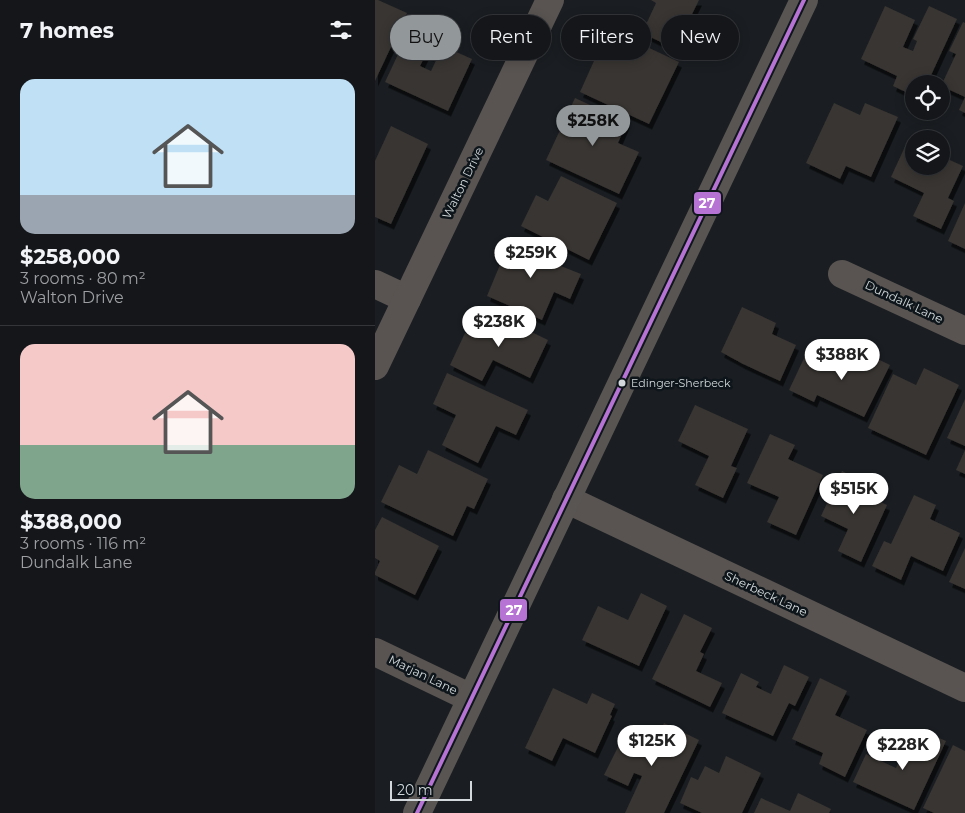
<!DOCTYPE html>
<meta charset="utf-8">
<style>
:root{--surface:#14161a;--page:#212327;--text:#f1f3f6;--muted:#9d9fa2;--line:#333539;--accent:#92979a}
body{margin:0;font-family:Montserrat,sans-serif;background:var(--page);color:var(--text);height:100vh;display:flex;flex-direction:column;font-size:19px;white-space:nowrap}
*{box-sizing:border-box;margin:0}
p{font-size:16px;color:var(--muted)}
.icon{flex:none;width:28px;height:28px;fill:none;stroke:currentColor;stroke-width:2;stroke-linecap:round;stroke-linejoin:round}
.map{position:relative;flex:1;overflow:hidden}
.drawer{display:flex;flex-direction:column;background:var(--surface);width:375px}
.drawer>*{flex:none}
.guide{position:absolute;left:15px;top:15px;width:475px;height:45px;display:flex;gap:10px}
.buttons{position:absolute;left:530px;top:75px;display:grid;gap:10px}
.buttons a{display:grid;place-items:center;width:45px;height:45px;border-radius:50%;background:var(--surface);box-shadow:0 2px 12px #0003,0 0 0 1px var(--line);font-size:25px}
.scale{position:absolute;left:15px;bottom:12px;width:82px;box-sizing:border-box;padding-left:5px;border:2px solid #d2d8db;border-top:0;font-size:14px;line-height:18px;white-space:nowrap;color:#d2d8db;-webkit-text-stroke:4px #0e161b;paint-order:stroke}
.price{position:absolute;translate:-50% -42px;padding:0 11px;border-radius:18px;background:#fff;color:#222;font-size:16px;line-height:32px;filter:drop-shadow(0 1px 2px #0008)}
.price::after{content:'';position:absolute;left:50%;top:30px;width:15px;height:11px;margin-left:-8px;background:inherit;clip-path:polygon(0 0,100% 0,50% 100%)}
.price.on{background:var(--accent);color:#111}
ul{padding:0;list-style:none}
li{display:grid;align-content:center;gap:10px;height:265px;padding:0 20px}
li+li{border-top:1px solid var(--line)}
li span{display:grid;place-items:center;height:155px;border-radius:15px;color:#555}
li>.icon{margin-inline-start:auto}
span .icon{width:90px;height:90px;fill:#fffc;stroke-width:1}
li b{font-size:21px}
h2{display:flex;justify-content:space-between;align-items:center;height:60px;padding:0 20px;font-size:21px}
.tag{padding:0 18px;border-radius:22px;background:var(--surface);box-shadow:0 2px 12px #0003,0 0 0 1px var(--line);font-size:18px;line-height:45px}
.tag.on{background:var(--accent);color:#111}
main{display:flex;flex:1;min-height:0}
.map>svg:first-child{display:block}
.building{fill:#383431;filter:url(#shadow)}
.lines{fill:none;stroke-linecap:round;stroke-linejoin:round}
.minor{stroke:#595451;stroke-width:28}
.primary{stroke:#595552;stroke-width:28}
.bus-1-casing{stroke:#0e161b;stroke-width:8}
.bus-1{stroke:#b673d3;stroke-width:4}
.bus-dot{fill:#d2d8db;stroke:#0e161b;stroke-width:2}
.labels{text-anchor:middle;stroke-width:5;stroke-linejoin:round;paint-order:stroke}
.bus-label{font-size:11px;fill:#d2d8db;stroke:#0e161b;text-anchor:start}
.street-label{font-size:12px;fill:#d2d8db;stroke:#0e161b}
.line-badge{stroke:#0e161b;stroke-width:2}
.badge-label{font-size:14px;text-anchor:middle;font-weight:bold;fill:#fff}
</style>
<main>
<section class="drawer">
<h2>7 homes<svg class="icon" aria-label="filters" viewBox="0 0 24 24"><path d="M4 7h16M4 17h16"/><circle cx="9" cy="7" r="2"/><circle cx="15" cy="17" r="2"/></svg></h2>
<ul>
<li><span style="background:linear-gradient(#bfe0f5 75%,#9aa5b1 0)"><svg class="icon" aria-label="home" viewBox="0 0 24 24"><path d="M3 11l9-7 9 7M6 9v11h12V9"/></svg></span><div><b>$258,000</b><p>3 rooms · 80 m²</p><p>Walton Drive</p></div></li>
<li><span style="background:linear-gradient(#f6c9c9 65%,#7fa58c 0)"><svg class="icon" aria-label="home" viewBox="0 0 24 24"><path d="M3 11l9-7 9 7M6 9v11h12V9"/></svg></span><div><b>$388,000</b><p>3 rooms · 116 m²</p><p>Dundalk Lane</p></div></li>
</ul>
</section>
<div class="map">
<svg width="590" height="813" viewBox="0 0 590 813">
<defs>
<filter id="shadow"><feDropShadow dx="3" dy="5.5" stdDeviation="0" flood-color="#0009"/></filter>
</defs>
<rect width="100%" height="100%" fill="#1a1e22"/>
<g class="building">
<path d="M0,0H3L32,13L0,81Z"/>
<path d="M276,0H324L300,49L267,33L281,3Z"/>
<path d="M510,6L540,20L528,47L538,51L542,41L538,39L554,6L582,19L552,84H539V96L518,86L522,76L486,59Z"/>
<path d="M42,14L70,27L56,56L51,54L45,66L56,71L68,46L97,59L73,111L10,82Z"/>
<path d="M588,22L590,23V97L566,86L581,54L574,51Z"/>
<path d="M251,37L304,62L274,124L205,92L223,52L241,60Z"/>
<path d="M590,97V113L584,110Z"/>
<path d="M200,98L252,122L243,143L264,152L244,194L171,160Z"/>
<path d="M459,103L485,115L490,103L523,117L496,177L471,166L465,179L431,163Z"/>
<path d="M16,126L53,144L16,224L0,217V161Z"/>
<path d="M544,133L558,139H542Z"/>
<path d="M533,140L539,143V166H566V156L588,166L573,198L579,201L566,229L538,216L549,193L516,177Z"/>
<path d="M186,176L242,203L214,260L146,226L161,195L173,201Z"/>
<path d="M590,203V249L573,241Z"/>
<path d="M147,237L173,248L168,259L206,274L195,299L179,292L167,320L112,296L134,243L143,247Z"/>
<path d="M367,307L401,323L397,334L421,345L405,381L368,364L346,352Z"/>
<path d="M111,310L173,340L155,378L118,360L107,381L75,365L90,333L98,337Z"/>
<path d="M484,350L515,365L489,417L442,395L439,402L414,390L430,356L448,365L453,354L477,366Z"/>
<path d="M549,368L584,385L551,455L493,428L518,374L541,385Z"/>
<path d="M72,373L153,410L141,435L121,426L103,463L67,445L81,415L58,404Z"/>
<path d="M590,399V446L572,438Z"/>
<path d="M320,405L373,429L356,466L362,468L348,498L320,485L334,456L303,441Z"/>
<path d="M395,434L420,445L413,459L448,475L421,535L392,522L404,497L372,483Z"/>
<path d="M53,450L113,479L99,509L92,506L78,536L6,502L24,465L42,474Z"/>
<path d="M590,450V474L581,470Z"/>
<path d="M467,471L489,482L484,492L512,505L486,562L463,551L473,529L446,516Z"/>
<path d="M539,495L561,505L555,519L585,533L568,571L536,556L526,580L497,566L509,541L516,544Z"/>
<path d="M7,517L64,546L40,595L0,575V572L5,561L0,558V530Z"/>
<path d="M590,548V589L574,582Z"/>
<path d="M266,593L292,606L264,666L207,640L223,606L253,620Z"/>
<path d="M309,614L337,628L325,652L329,654L321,671L347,683L335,707L277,679Z"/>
<path d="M409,665L434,677L420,706L414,703L398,736L347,713L366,673L384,682L381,687L396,694Z"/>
<path d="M445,678L472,691L460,715L492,730L470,777L444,764L448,753L417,739Z"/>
<path d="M178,688L212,704L217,693L240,704L235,715L237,716L220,753L188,738L177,761L150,748Z"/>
<path d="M289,723L324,740L289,813H250L267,776L259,773L253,786L229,775L252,729L280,742Z"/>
<path d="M544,729L571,741L539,810L478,782L491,754L521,768L529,750L533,752Z"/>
<path d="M578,745L590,751V813H559L548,808Z"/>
<path d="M351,756L386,773L367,813H327L305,803L316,777L323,780L330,766L344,773Z"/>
<path d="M423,793L456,809L454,813H379L386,798L415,811Z"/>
</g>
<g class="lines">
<g class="minor">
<path d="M467,274L590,331"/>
<path d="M0,284L32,299"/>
<path d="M0,366L175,0"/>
<path d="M191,499L590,688"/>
<path d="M0,652L96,698"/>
</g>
<path class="primary" d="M42,813L429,0"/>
<defs>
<path id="bus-1" d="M42,813L429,0"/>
</defs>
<use href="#bus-1" class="bus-1-casing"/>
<use href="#bus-1" class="bus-1"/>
</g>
<circle class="bus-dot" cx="247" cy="383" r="4.5"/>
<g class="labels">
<g class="bus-label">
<text x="256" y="387">Edinger-Sherbeck</text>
</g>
<g class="street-label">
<text transform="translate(88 183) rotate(-64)" y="4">Walton Drive</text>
<text transform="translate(529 302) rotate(25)" y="4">Dundalk Lane</text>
<text transform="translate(391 594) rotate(25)" y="4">Sherbeck Lane</text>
<text transform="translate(48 675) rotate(26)" y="4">Marjan Lane</text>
</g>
</g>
<g class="line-badge">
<rect x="318" y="191" width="29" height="24" rx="5" fill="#b673d3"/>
<rect x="124" y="598" width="29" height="24" rx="5" fill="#b673d3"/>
</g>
<g class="badge-label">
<text x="332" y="208">27</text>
<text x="139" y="615">27</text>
</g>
</svg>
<div class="buttons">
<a><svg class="icon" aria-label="locate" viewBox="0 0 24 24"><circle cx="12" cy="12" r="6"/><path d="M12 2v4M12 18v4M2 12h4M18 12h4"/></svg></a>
<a><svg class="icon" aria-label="layers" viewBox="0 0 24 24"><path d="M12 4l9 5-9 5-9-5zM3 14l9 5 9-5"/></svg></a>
</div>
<div class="scale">20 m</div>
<b class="price on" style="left:218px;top:147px">$258K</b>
<b class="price" style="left:156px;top:279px">$259K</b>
<b class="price" style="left:124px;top:348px">$238K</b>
<b class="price" style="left:467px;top:381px">$388K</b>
<b class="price" style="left:479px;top:515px">$515K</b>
<b class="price" style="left:277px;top:767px">$125K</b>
<b class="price" style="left:528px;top:771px">$228K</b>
<div class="guide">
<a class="tag on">Buy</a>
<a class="tag">Rent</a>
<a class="tag">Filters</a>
<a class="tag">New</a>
</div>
</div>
</main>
